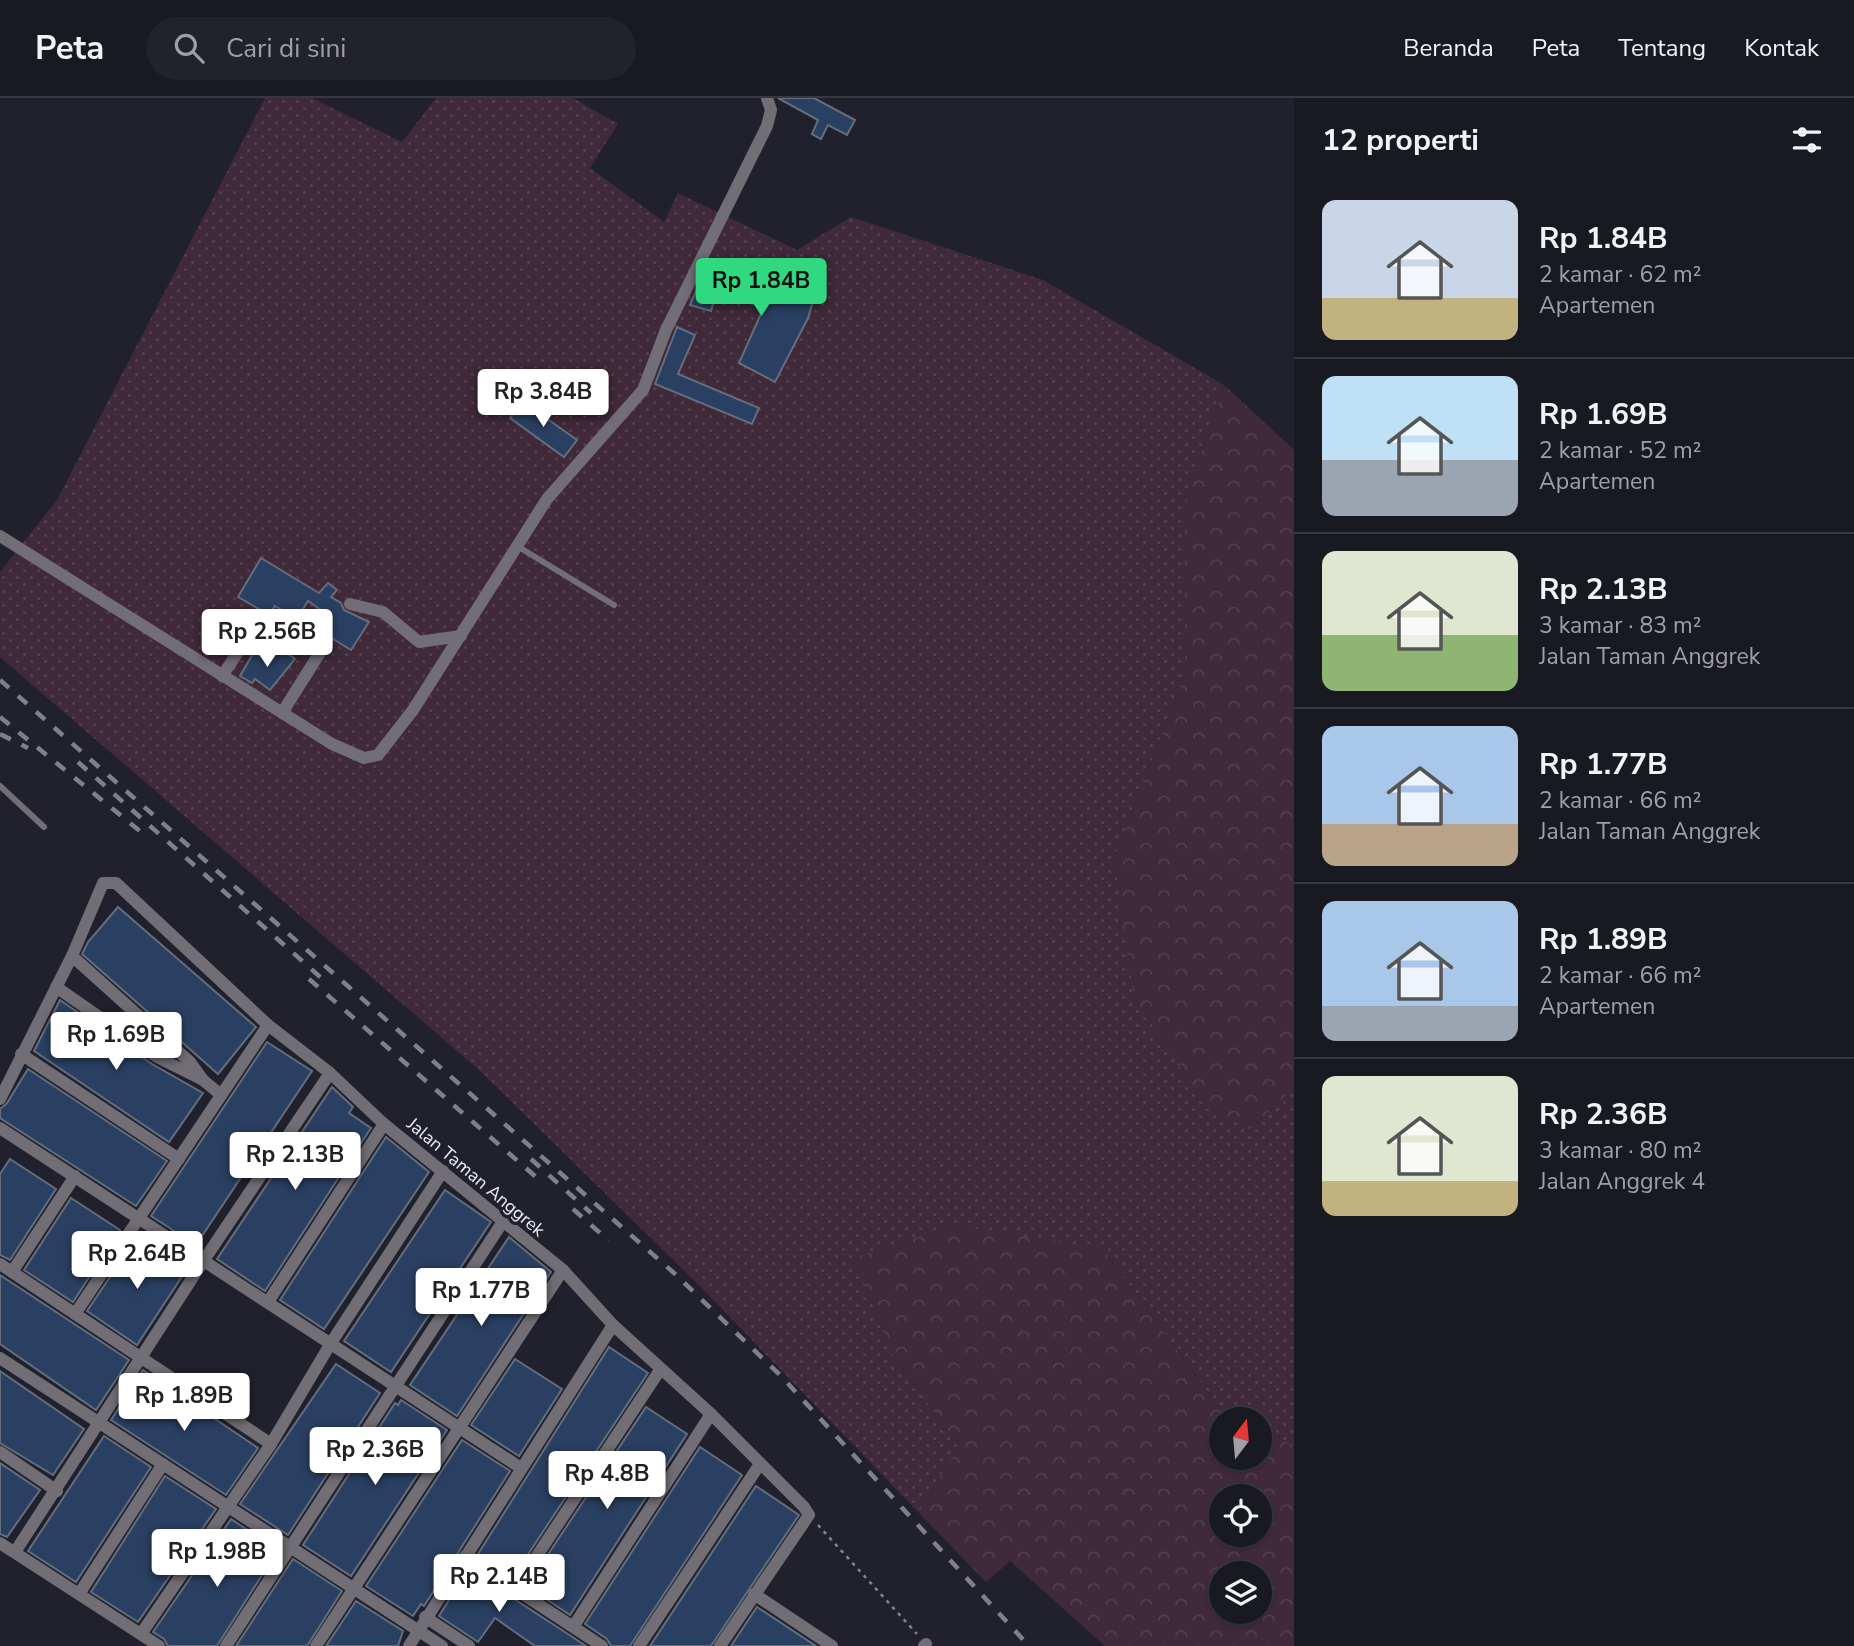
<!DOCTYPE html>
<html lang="id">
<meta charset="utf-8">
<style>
:root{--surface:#191922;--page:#22222a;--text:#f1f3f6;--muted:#9fa0a5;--line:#373840;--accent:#31d882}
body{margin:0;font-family:"Nunito Sans",sans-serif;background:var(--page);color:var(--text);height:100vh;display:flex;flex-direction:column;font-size:26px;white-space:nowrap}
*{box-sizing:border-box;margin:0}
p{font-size:23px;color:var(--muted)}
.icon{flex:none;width:38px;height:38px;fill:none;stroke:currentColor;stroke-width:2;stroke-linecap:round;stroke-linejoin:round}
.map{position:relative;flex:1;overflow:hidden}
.sheet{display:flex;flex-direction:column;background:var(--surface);width:560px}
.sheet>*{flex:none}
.needle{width:46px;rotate:16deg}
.fabs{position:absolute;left:1209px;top:1309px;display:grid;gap:14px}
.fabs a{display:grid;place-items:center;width:63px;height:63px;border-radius:50%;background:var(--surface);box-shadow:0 2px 5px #0004,0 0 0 2px var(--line);font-size:35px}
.price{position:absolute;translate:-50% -60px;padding:0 16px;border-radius:7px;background:#fff;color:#222;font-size:23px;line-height:46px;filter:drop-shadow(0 2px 4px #0008)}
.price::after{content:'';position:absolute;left:50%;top:42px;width:21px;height:16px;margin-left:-10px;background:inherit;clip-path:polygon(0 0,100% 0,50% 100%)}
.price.on{background:var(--accent);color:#111}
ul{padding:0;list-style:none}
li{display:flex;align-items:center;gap:21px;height:175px;padding:0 28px}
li+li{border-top:2px solid var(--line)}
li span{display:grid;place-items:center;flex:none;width:196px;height:140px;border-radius:14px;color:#555}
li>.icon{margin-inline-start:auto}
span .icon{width:84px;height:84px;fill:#fffc;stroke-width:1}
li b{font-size:30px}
h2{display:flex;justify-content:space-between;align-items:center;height:84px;padding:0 28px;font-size:30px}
header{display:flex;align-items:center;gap:42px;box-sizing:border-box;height:98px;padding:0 35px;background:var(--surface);border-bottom:2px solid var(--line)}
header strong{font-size:33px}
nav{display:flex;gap:38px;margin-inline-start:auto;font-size:24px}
.search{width:490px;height:63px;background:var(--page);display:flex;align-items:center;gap:18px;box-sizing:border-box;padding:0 24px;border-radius:38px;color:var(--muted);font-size:26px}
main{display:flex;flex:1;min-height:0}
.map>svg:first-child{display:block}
.green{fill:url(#green-dots)}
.forest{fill:url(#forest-crowns);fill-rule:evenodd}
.building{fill:#2a4063;stroke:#646d7b;stroke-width:2}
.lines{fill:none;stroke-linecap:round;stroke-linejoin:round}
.path{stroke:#858590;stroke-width:2.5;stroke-dasharray:3.5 5;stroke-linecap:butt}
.service{stroke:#726e75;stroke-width:6}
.minor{stroke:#726e75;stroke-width:12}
.rail{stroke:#80808c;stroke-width:4.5;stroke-dasharray:12 12;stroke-linecap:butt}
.labels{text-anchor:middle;stroke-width:7;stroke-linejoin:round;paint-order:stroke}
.street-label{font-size:18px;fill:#ededf7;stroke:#21212e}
</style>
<header>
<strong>Peta</strong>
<div class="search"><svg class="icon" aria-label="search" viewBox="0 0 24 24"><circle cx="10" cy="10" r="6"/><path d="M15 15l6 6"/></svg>Cari di sini</div>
<nav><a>Beranda</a><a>Peta</a><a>Tentang</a><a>Kontak</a></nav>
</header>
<main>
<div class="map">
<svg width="1294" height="1548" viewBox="0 0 1294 1548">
<defs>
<pattern id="green-dots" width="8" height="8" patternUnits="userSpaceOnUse" patternTransform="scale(1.75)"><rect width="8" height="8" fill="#402939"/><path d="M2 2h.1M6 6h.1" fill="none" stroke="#533e4d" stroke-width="1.8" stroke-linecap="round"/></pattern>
<pattern id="forest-crowns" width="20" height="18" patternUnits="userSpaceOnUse" patternTransform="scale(1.75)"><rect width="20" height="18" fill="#402939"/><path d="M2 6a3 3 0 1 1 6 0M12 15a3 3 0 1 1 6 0" fill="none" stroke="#533e4d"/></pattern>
</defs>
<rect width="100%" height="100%" fill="#21212e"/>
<path class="green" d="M265,0H312L402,44L436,0H573L618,26L590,70L664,124L678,95L797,152L851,119L1043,182L1224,287L1185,403V576L1114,760L1250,1031L1294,990V1348L1260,1331V1321H1240L1221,1312L1103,1151L893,1259L959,1347L919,1415L700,1188L479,972L0,559V474L57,402Z"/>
<g class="forest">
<path d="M1224,287L1294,352V990L1250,1031L1206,1010L1134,899L1114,760L1185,576V403Z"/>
<path d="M954,1127L1103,1151L1221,1312L1240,1321H1222V1360H1260V1331L1294,1348V1548H1105L1010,1463L986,1484L919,1415L959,1347L893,1259L854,1160ZM1222,1398H1260V1437H1222ZM1222,1475H1260V1514H1222Z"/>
</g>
<g class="building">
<path d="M778,0H814L855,22L847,37L828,27L821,41L812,36L818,22Z"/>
<path d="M708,169L814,200L808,220L775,284L739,265L764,209L716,195L711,213L690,207L698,188L702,189Z"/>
<path d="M677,229L695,237L678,276L759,310L752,326L655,286Z"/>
<path d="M522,303L577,342L564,359L510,320Z"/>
<path d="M261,460L319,495L328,485L337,492L331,499L341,505L344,512L369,524L351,552L320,533L328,517L308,503L297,521L275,508L269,517L238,499Z"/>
<path d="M280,550L295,561L270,592L255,581L252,585L240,578L254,554L270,564Z"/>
<path d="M118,809L256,929L218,976L82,856L88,844Z"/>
<path d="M60,902L152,966L203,995L169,1044L34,953Z"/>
<path d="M267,944L312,973L196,1147L151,1118Z"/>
<path d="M28,971L167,1063L136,1108L0,1020V1011L7,1005Z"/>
<path d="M332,989L353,1009L349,1015L371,1030L265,1193L217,1161Z"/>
<path d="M386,1039L429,1074L324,1231L280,1202Z"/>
<path d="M10,1061L56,1091L10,1162L0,1157V1076Z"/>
<path d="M445,1092L491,1124L391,1274L344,1243Z"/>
<path d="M71,1100L120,1132L73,1204L24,1172Z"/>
<path d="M137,1139L187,1171L137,1247L87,1213Z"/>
<path d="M509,1139L551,1174L457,1318L410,1287Z"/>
<path d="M0,1177L129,1262L96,1312L0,1246Z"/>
<path d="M609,1249L648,1275L513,1479L478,1456Z"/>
<path d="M515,1261L562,1291L519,1358L471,1327Z"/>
<path d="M336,1266L380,1295L288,1437L240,1406Z"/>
<path d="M143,1272L258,1350L226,1397L111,1322Z"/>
<path d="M0,1273L84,1331L53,1377L0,1345Z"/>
<path d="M401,1302L447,1332L351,1478L303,1447L395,1305L398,1307Z"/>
<path d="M646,1309L687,1336L570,1517L527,1488Z"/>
<path d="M104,1338L151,1369L76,1484L28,1453Z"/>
<path d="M462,1342L510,1373L424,1508L421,1506L413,1518L366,1488Z"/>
<path d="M700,1349L742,1377L630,1548H611L607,1541L585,1526Z"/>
<path d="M0,1365L40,1392L7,1439L0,1436Z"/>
<path d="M165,1378L216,1411L138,1524L91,1494Z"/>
<path d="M756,1388L799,1417L711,1548H650Z"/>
<path d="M231,1421L278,1452L217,1548H168L164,1541L153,1534Z"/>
<path d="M293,1461L342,1493L307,1548H236Z"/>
<path d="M468,1471L568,1536L586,1548H535L495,1520L478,1544L439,1518Z"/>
<path d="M356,1503L403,1533L398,1548H326Z"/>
<path d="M757,1509L816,1548H731Z"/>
</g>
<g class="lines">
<path class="path" d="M818,1427L917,1536"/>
<g class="service">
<path d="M517,448L614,507"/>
<path d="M0,688L44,729"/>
</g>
<g class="minor">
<path d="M0,438L332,646L364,660L378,657L413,612L547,401L643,292L666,232L767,28L771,12L767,0"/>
<path d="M350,506L383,514L419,544L461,538"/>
<path d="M222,578L259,523"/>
<path d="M282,615L326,545"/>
<path d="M72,858L190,964L203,982L221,997"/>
<path d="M56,889L157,959L203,982"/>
<path d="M21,956L179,1061"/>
<path d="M0,1001L72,858L103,785H116L268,927L330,975L384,1026L563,1172L613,1227L711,1316L804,1409L809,1417L720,1548"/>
<path d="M0,1030L521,1370"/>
<path d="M0,1166L271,1346"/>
<path d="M12,1174L75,1078"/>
<path d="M268,1204L384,1026"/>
<path d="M75,1216L268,927"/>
<path d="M0,1260L442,1548"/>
<path d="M0,1354L57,1393"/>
<path d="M0,1445L159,1548"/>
<path d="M15,1454L204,1162L330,975"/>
<path d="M465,1458L602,1548"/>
<path d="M515,1491L660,1272"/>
<path d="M79,1496L163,1366"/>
<path d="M754,1496L832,1548"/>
<path d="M425,1519L469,1548"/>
<path d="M573,1529L711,1316"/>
<path d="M141,1536L271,1346L331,1245L443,1073"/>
<path d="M226,1548L502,1125"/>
<path d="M316,1548L563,1172"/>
<path d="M409,1548L613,1227"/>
<path d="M639,1548L760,1366"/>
<path d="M924,1548L926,1546"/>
</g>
<g class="rail">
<path d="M0,582L674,1175L781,1278L1029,1548"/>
<path d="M0,619L146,738"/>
<path d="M0,636L28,650"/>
<path d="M78,664L327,885"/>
<path d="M309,881L536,1079"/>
<path d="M531,1061L591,1115"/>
<path d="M573,1111L609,1143"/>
</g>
</g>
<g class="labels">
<g class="street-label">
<text transform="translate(476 1079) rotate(40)" y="6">Jalan Taman Anggrek</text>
</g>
</g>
</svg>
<div class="fabs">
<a><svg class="needle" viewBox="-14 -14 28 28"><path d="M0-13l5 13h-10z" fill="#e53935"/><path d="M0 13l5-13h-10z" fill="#9fa0a5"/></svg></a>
<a><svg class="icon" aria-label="locate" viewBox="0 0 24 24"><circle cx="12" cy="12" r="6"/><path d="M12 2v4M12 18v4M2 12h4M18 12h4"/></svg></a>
<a><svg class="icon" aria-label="layers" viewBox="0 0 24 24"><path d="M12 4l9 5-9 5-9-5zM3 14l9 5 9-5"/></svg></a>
</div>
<b class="price on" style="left:761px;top:220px">Rp 1.84B</b>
<b class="price" style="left:543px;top:331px">Rp 3.84B</b>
<b class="price" style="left:267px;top:571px">Rp 2.56B</b>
<b class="price" style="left:116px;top:974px">Rp 1.69B</b>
<b class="price" style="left:295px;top:1094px">Rp 2.13B</b>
<b class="price" style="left:137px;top:1193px">Rp 2.64B</b>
<b class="price" style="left:481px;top:1230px">Rp 1.77B</b>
<b class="price" style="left:184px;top:1335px">Rp 1.89B</b>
<b class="price" style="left:375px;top:1389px">Rp 2.36B</b>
<b class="price" style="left:607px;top:1413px">Rp 4.8B</b>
<b class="price" style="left:217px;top:1491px">Rp 1.98B</b>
<b class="price" style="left:499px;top:1516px">Rp 2.14B</b>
</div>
<section class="sheet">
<h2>12 properti<svg class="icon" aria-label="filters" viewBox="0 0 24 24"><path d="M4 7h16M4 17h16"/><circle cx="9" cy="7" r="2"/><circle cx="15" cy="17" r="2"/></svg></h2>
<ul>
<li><span style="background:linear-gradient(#c9d6e8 70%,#c2b280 0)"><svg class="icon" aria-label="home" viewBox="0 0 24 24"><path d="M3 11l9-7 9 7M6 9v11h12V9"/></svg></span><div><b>Rp 1.84B</b><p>2 kamar · 62 m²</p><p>Apartemen</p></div></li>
<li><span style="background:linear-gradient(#bfe0f5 60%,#9aa5b1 0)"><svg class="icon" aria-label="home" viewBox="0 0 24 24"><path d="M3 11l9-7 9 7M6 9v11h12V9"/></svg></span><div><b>Rp 1.69B</b><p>2 kamar · 52 m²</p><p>Apartemen</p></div></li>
<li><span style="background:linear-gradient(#dfe7d0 60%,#8fb573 0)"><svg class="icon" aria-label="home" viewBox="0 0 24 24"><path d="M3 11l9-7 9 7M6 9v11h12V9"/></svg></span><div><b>Rp 2.13B</b><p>3 kamar · 83 m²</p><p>Jalan Taman Anggrek</p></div></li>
<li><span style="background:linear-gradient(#a9c7e8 70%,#b9a48a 0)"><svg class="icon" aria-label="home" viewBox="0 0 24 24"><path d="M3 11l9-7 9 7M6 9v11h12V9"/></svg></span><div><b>Rp 1.77B</b><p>2 kamar · 66 m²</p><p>Jalan Taman Anggrek</p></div></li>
<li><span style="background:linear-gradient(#a9c7e8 75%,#9aa5b1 0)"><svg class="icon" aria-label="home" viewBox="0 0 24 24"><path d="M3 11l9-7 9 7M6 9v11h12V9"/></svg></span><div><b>Rp 1.89B</b><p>2 kamar · 66 m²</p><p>Apartemen</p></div></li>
<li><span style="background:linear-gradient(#dfe7d0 75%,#c2b280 0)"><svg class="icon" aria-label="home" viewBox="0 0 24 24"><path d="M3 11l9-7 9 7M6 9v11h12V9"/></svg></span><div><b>Rp 2.36B</b><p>3 kamar · 80 m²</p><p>Jalan Anggrek 4</p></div></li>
</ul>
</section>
</main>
